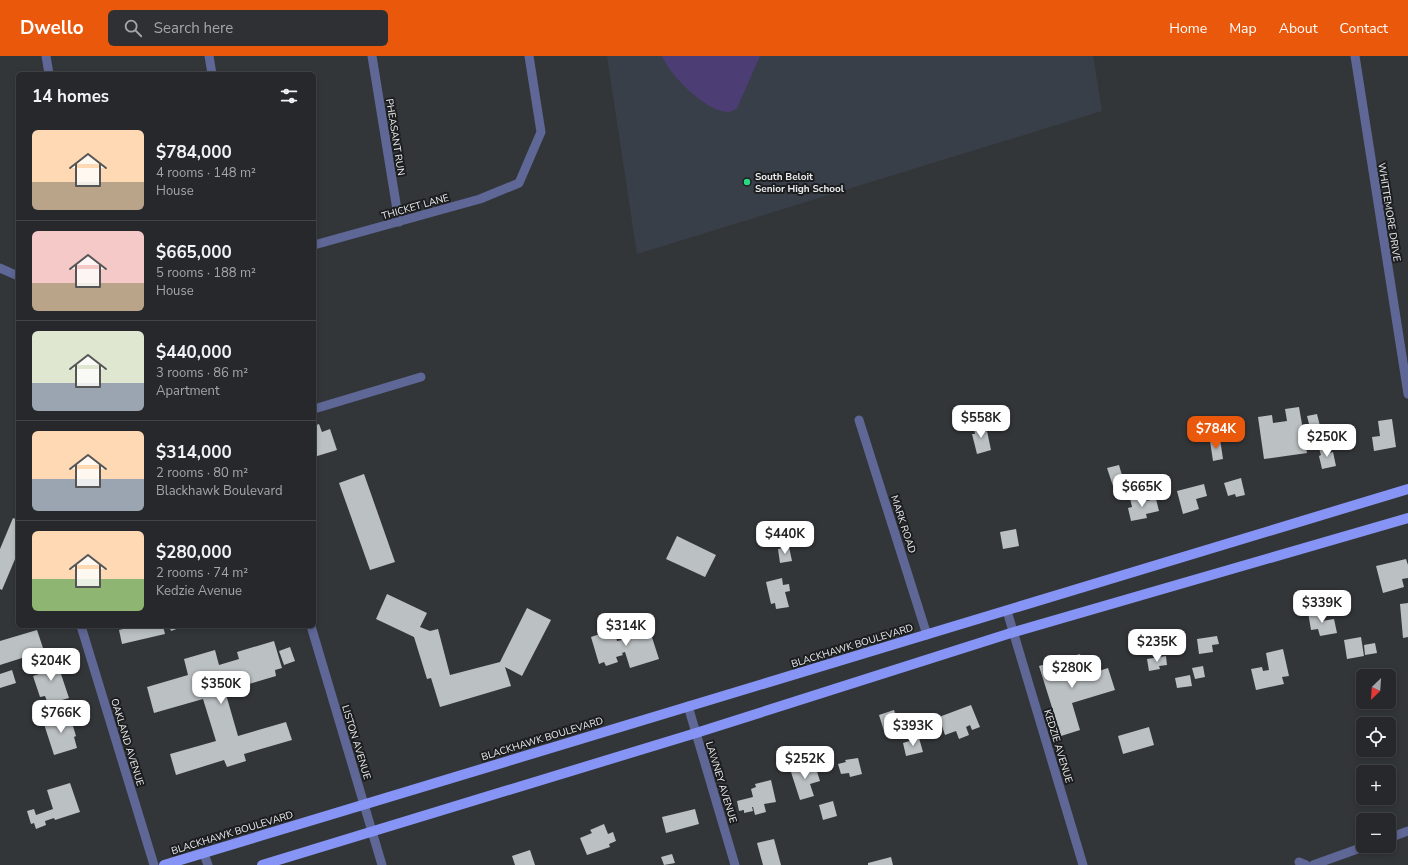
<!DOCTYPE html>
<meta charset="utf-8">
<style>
:root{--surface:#26282b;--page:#2e3033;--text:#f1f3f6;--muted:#a4a6a9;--line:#424447;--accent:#ea580c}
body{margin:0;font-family:"Nunito Sans",sans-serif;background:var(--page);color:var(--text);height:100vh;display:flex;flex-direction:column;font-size:15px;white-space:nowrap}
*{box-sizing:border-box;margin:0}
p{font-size:13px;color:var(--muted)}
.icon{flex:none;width:22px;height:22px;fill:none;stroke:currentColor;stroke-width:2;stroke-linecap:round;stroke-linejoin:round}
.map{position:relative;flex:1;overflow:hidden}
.side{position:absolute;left:16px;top:16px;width:300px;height:556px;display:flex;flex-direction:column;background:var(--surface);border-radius:6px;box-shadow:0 2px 6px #0003,0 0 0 1px var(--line)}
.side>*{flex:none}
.needle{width:26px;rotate:205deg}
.buttons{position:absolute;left:1356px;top:613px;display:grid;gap:8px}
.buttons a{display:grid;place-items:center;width:40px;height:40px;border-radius:6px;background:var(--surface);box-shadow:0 2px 6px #0003,0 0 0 1px var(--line);font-size:20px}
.price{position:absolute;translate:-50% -34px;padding:0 9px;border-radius:8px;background:#fff;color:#222;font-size:13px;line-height:26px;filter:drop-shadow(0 1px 2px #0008)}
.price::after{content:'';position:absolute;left:50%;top:24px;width:12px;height:9px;margin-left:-6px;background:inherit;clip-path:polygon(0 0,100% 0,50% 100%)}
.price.active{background:var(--accent);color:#fff}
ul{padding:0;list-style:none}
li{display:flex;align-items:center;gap:12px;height:100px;padding:0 16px}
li+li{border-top:1px solid var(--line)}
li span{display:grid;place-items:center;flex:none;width:112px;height:80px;border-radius:6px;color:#555}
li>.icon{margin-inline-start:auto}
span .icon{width:48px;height:48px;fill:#fffc;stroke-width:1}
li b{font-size:17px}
h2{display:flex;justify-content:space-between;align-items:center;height:48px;padding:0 16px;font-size:17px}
header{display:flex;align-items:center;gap:24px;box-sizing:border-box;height:56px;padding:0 20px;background:var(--accent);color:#fff}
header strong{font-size:19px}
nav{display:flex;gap:22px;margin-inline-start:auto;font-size:14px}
.search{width:280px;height:36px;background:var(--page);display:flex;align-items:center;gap:10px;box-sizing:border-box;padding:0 14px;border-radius:6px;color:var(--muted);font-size:15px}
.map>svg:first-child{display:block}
.built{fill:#393f48}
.green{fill:#4d3d75}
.building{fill:#bbc0c3}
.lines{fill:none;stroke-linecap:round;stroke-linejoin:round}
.street{stroke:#5e6796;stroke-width:9}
.primary{stroke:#8695f5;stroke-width:10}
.poi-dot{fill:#2ad884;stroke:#1c1d1f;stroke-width:1.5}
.labels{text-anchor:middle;stroke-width:4;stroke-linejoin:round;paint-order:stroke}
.street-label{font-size:10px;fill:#eaecee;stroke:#1c1d1f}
.poi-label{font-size:10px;font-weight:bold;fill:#eaecee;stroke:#1c1d1f;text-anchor:start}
</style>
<header>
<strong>Dwello</strong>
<div class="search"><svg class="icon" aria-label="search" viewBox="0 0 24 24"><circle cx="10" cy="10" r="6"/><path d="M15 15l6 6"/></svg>Search here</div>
<nav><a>Home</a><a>Map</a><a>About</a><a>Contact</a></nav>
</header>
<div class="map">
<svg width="1408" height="809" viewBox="0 0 1408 809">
<rect width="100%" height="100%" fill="#333639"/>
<path class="built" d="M607,0H1093L1102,55L637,198Z"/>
<path class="green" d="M662,0H760L737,52C735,53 731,56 728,56C706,56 670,19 662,0Z"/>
<g class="building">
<path d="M1299,351L1307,397L1264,403L1258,361L1272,359L1273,367L1287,365L1285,353Z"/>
<path d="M1317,358L1320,370L1310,372L1307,360Z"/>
<path d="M1392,363L1396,391L1374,395L1372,381L1380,380L1378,365Z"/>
<path d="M983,366L985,376L987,375L991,394L977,398L972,378H975L973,368Z"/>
<path d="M319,368L322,376L330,373L337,394L314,401V370Z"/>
<path d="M1220,383L1223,403L1213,405L1210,385Z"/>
<path d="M1327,390L1329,397L1333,396L1336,410L1322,413L1319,400L1321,399L1319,392Z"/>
<path d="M1119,409L1126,433L1115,436L1107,412Z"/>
<path d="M364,418L395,506L370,514L339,427Z"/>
<path d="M1241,422L1245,439L1236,441L1235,438L1228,440L1224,427Z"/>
<path d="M1204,428L1207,440L1196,443L1199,453L1183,458L1177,435Z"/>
<path d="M1145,439L1146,445L1156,443L1159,455L1146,458L1147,462L1131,465L1128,452L1132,451L1130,442Z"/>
<path d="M13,462L18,464V496L2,534L0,533V493Z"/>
<path d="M1016,473L1019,490L1003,493L1000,476Z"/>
<path d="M677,480L716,499L705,521L666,503Z"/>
<path d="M789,491L792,505L780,507L778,493Z"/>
<path d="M1406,503L1408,509V522L1402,523L1404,531L1383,537L1376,510Z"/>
<path d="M782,522L783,529L789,528L790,535L785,536L789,551L776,553L775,547L771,548L766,526Z"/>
<path d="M387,538L427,557L420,571L430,575L438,573L450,619L500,606L527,552L551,564L522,620L505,611L511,630L440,651L431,622L427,623L414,581L376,563Z"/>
<path d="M1408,547V581L1403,582L1400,548Z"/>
<path d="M1320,554L1322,565L1334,563L1337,577L1320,580L1318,573L1311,574L1308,556Z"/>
<path d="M648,569L659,603L630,612L625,596L622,597L623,599L616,601L618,606L606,610L604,606L599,608L591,581L614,573L617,585L622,584L620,578Z"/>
<path d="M135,570H163L165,578L122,588L119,574Z"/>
<path d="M169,570H185L171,575Z"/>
<path d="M37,574L44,595L0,609V585Z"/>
<path d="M1217,580L1219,588L1212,589L1213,596L1199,598L1197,583Z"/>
<path d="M1361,581L1364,600L1347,603L1344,584Z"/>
<path d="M274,585L282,612L275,614L276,620L225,635L238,680L286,666L292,684L244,698L246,705L227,711L224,704L176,719L170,698L216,685L203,643L154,657L147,631L188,619L184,603L215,594L219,609L239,603L237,596Z"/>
<path d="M1375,587L1377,597L1365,599L1364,589Z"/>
<path d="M290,591L295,605L284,609L279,595Z"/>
<path d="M1283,593L1289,620L1282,621L1284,628L1256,634L1251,613L1262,611L1263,615L1269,614L1266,597Z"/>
<path d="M1080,598L1087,619L1108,612L1115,634L1072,647L1080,674L1061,680L1039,610Z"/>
<path d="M1166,600L1167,609L1159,610L1160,613L1149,615L1147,603Z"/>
<path d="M56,603L69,642L48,648L45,640L40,641L33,620L39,618L36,609Z"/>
<path d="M1203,610L1205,621L1195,623L1192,612Z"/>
<path d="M12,614L16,627L0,632V618Z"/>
<path d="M1190,619L1192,630L1177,632L1175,622Z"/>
<path d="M971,649L980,671L972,674L970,669L966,671L969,679L959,683L956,675L945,679L939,661Z"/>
<path d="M894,654L899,669L884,675L879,659Z"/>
<path d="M69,657L76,680L74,681L77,692L54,699L43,665Z"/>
<path d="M1149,671L1154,689L1123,698L1118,680Z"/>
<path d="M919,682L923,696L906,700L903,687Z"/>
<path d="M858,702L862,718L850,721L849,717L841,718L838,708L846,706L845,704Z"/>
<path d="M814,706L820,725L810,728L814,740L800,744L790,713Z"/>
<path d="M771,724L776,746L764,748L766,756L755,759L753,751H752L753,755L744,757V754L739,755L737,745L753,741L751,733L756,731L755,728Z"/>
<path d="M70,727L80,756L55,764L54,762L45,765L46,769L36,773L34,767L31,768L27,755L34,753L36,759L53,753L47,734Z"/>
<path d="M833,745L837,760L823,764L819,749Z"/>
<path d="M695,753L699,768L666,777L662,761Z"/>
<path d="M604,768L608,778L613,776L616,785L609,788L610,791L587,799L580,782L592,777L590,774Z"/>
<path d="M774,783L781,809H763L757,787Z"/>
<path d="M530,794L535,809H515L512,800Z"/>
<path d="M672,798L675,807L664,809L661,801Z"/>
<path d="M891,801L893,809H868V807Z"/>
</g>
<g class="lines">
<g class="street">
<path d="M46,0L49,18"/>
<path d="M209,0L212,18"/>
<path d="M372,0L399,166"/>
<path d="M1355,0L1408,338"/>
<path d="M314,189L480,143L519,127L541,76L529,0"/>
<path d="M0,212L18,220"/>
<path d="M314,353L421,321"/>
<path d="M859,364L927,579"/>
<path d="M1007,555L1083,809"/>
<path d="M81,570L154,809"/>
<path d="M311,570L382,809"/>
<path d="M688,650L735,809"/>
<path d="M1389,782L1408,775"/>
<path d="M204,798L208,809"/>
<path d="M1299,806L1306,809"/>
<path d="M1313,809L1366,790"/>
</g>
<g class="primary">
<path d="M164,809L1408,433"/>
<path d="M262,809L696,677L1014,576L1408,462"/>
</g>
</g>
<circle class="poi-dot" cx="747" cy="126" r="4"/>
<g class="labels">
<g class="street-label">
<text transform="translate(396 81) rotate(81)" y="4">PHEASANT RUN</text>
<text transform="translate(415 150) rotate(-16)" y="4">THICKET LANE</text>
<text transform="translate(1390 156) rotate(81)" y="4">WHITTEMORE DRIVE</text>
<text transform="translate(904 468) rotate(72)" y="4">MARK ROAD</text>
<text transform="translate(852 589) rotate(-17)" y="4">BLACKHAWK BOULEVARD</text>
<text transform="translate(542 682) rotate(-17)" y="4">BLACKHAWK BOULEVARD</text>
<text transform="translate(128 686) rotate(73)" y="4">OAKLAND AVENUE</text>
<text transform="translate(357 686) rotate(73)" y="4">LISTON AVENUE</text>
<text transform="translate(1059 690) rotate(73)" y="4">KEDZIE AVENUE</text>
<text transform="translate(722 726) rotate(73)" y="4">LAWNEY AVENUE</text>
<text transform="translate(232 776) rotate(-17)" y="4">BLACKHAWK BOULEVARD</text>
</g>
<g class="poi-label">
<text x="755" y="124">South Beloit<tspan x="755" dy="12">Senior High School</tspan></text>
</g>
</g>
</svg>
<div class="buttons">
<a><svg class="needle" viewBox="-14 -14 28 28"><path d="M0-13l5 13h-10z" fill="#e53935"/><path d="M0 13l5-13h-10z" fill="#a4a6a9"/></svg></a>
<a><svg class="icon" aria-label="locate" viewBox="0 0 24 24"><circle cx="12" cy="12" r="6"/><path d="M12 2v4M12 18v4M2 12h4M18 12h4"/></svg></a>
<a>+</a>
<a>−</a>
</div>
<b class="price" style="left:981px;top:383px">$558K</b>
<b class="price active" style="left:1216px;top:394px">$784K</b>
<b class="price" style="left:1327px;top:402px">$250K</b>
<b class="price" style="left:1142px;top:452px">$665K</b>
<b class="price" style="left:785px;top:499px">$440K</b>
<b class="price" style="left:1322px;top:568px">$339K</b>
<b class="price" style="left:626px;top:591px">$314K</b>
<b class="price" style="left:1157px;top:607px">$235K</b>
<b class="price" style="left:51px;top:626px">$204K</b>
<b class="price" style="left:1072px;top:633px">$280K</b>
<b class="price" style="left:221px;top:649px">$350K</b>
<b class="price" style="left:61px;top:678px">$766K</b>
<b class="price" style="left:913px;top:691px">$393K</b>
<b class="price" style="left:805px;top:724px">$252K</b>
<section class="side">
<h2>14 homes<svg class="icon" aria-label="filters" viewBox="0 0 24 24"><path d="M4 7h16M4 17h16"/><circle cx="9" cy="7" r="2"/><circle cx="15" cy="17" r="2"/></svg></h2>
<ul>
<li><span style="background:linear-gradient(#ffd9b3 65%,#b9a48a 0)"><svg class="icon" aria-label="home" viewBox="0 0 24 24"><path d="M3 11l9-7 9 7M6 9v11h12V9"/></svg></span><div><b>$784,000</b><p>4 rooms · 148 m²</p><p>House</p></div></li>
<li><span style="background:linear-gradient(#f6c9c9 65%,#b9a48a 0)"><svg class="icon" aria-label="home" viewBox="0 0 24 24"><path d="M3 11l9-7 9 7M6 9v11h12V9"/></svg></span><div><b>$665,000</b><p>5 rooms · 188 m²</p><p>House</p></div></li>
<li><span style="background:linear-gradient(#dfe7d0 65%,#9aa5b1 0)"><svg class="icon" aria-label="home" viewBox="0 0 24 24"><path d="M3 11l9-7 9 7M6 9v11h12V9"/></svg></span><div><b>$440,000</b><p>3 rooms · 86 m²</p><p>Apartment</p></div></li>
<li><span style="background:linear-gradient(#ffd9b3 60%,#9aa5b1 0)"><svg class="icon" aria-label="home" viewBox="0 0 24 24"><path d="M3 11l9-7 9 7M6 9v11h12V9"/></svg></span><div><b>$314,000</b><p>2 rooms · 80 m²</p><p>Blackhawk Boulevard</p></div></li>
<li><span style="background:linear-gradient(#ffd9b3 60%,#8fb573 0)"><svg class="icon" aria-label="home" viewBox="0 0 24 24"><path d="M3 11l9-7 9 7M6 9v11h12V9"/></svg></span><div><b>$280,000</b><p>2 rooms · 74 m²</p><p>Kedzie Avenue</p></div></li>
</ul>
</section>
</div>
